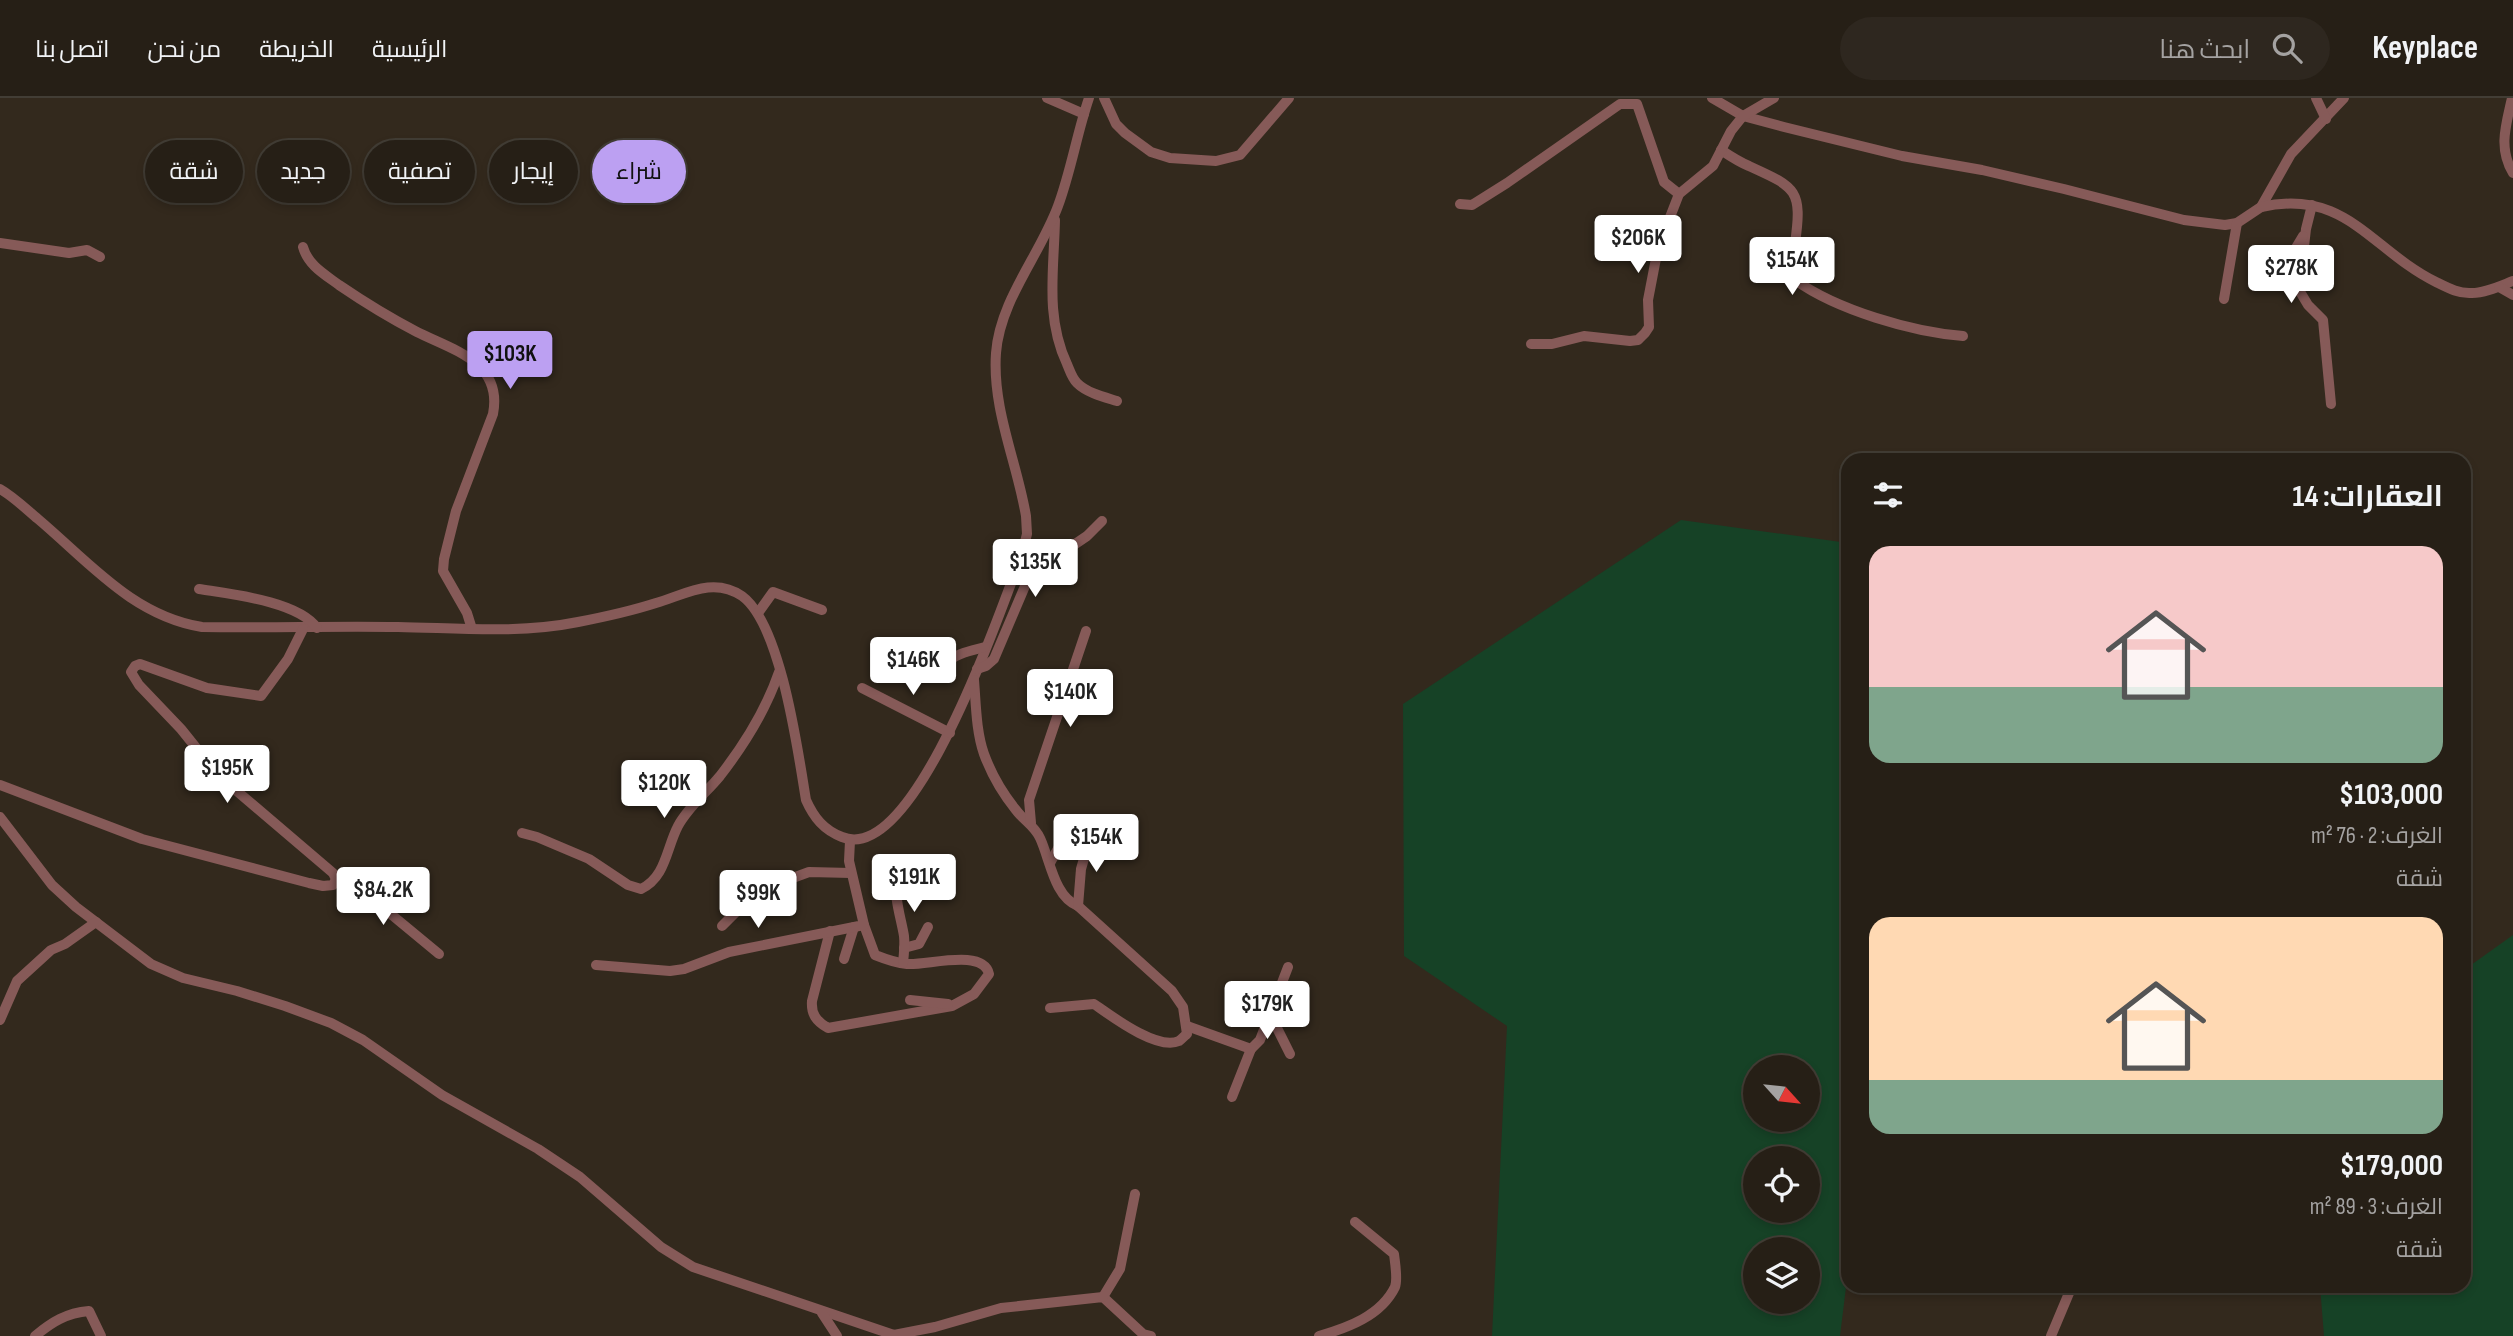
<!DOCTYPE html>
<html lang="ar">
<meta charset="utf-8">
<style>
:root{--surface:#261f16;--page:#2e271f;--text:#f1f3f6;--muted:#a4a2a1;--line:#423d35;--accent:#bca0f2}
body{margin:0;font-family:"Sofia Sans Condensed",Cairo,sans-serif;background:var(--page);color:var(--text);direction:rtl;height:100vh;display:flex;flex-direction:column;font-size:26px;white-space:nowrap}
*{box-sizing:border-box;margin:0}
p{font-size:23px;color:var(--muted)}
.icon{flex:none;width:38px;height:38px;fill:none;stroke:currentColor;stroke-width:2;stroke-linecap:round;stroke-linejoin:round}
.map{position:relative;flex:1;overflow:hidden;direction:ltr}
.side{position:absolute;left:1841px;top:355px;width:630px;height:840px;display:flex;flex-direction:column;background:var(--surface);border-radius:21px;box-shadow:0 4px 10px #0003,0 0 0 2px var(--line);direction:rtl}
.side>*{flex:none}
.banner{position:absolute;left:21px;top:42px;width:665px;height:63px;direction:rtl;display:flex;gap:14px}
.needle{width:46px;rotate:117deg}
.tools{position:absolute;left:1743px;top:957px;display:grid;gap:14px}
.tools a{display:grid;place-items:center;width:77px;height:77px;border-radius:50%;background:var(--surface);box-shadow:0 4px 10px #0003,0 0 0 2px var(--line);font-size:35px}
.price{position:absolute;translate:-50% -60px;padding:0 16px;border-radius:7px;background:#fff;color:#222;font-size:23px;line-height:46px;filter:drop-shadow(0 2px 4px #0008)}
.price::after{content:'';position:absolute;left:50%;top:42px;width:21px;height:16px;margin-left:-10px;background:inherit;clip-path:polygon(0 0,100% 0,50% 100%)}
.price.active{background:var(--accent);color:#111}
ul{padding:0;list-style:none}
li{display:grid;align-content:center;gap:14px;height:371px;padding:0 28px}
li span{display:grid;place-items:center;height:217px;border-radius:21px;color:#555}
li>.icon{margin-inline-start:auto}
span .icon{width:126px;height:126px;fill:#fffc;stroke-width:1}
li b{font-size:30px}
h2{display:flex;justify-content:space-between;align-items:center;height:84px;padding:0 28px;font-size:30px}
.chip{padding:0 24px;border-radius:32px;background:var(--surface);box-shadow:0 4px 10px #0003,0 0 0 2px var(--line);font-size:24px;line-height:63px}
.chip.active{background:var(--accent);color:#111}
header{display:flex;align-items:center;gap:42px;box-sizing:border-box;height:98px;padding:0 35px;background:var(--surface);border-bottom:2px solid var(--line)}
header strong{font-size:33px}
nav{display:flex;gap:38px;margin-inline-start:auto;font-size:24px}
.search{width:490px;height:63px;background:var(--page);display:flex;align-items:center;gap:18px;box-sizing:border-box;padding:0 24px;border-radius:38px;color:var(--muted);font-size:26px}
.map>svg:first-child{display:block}
.green{fill:#164226;fill-rule:evenodd}
.lines{fill:none;stroke-linecap:round;stroke-linejoin:round}
.minor{stroke:#865a58;stroke-width:10}
</style>
<header>
<strong>Keyplace</strong>
<div class="search"><svg class="icon" aria-label="search" viewBox="0 0 24 24"><circle cx="10" cy="10" r="6"/><path d="M15 15l6 6"/></svg>ابحث هنا</div>
<nav><a>الرئيسية</a><a>الخريطة</a><a>من نحن</a><a>اتصل بنا</a></nav>
</header>
<div class="map">
<svg width="2513" height="1238" viewBox="0 0 2513 1238">
<rect width="100%" height="100%" fill="#33291d"/>
<g class="green">
<path d="M1681,422L1848,445V1173L1840,1238H1492L1507,928L1404,858L1403,606ZM1755,970H1808V1022H1755ZM1755,1060H1808V1113H1755ZM1755,1152H1808V1204H1755Z"/>
<path d="M2513,837V1238H2324L2320,1188H2464V872Z"/>
</g>
<g class="lines">
<g class="minor">
<path d="M1047,0L1084,16"/>
<path d="M1104,0L1116,26L1125,35L1151,54L1170,60L1216,63L1240,57L1289,0"/>
<path d="M1712,0L1743,18L1784,29L1902,58L1982,72L2064,91L2184,122L2225,127L2237,125L2261,109L2291,56L2344,0"/>
<path d="M2316,0L2326,21"/>
<path d="M2512,0C2506,27 2498,50 2513,75"/>
<path d="M1721,52C1730,58 1739,64 1749,68C1795,89 1803,91 1795,145C1793,158 1789,170 1795,182C1837,212 1912,234 1963,238"/>
<path d="M1460,106L1472,107L1507,85L1620,6H1637L1664,84L1679,96"/>
<path d="M2312,107L2306,131L2299,192L2308,207L2323,222L2331,306"/>
<path d="M2261,109C2346,90 2371,152 2436,184C2448,190 2459,196 2472,195C2485,195 2500,188 2513,183"/>
<path d="M1055,122C1054,172 1045,219 1067,266C1070,273 1072,280 1077,285C1087,295 1104,299 1117,303"/>
<path d="M0,145L69,155L87,152L100,159"/>
<path d="M303,149C308,167 324,176 339,187C364,204 390,220 417,234C453,252 503,264 493,316L456,413L444,461L443,473L467,515L472,531"/>
<path d="M2281,175L2303,138"/>
<path d="M2499,189L2513,197"/>
<path d="M2224,201L2237,125"/>
<path d="M1531,246H1552L1584,238L1630,243L1638,242L1645,235L1649,229L1648,202L1658,150L1679,96L1713,68L1731,33L1743,18L1774,0"/>
<path d="M0,391C14,399 26,411 38,421C89,464 133,518 202,529C267,530 333,528 398,529C458,530 519,536 578,524C604,519 631,513 656,505C684,497 713,478 742,498C781,526 798,654 806,702C814,720 824,732 842,739C915,769 1001,509 1021,459L1027,436L1026,418C1017,364 992,311 996,255C1000,202 1040,157 1058,108C1071,73 1077,35 1089,0"/>
<path d="M199,491C230,496 298,503 317,530"/>
<path d="M758,515L773,494L822,512"/>
<path d="M945,566C956,555 970,553 985,549"/>
<path d="M977,571L986,568L994,561L1028,481L1037,472L1087,438L1102,423"/>
<path d="M974,582C976,606 976,633 984,656C991,675 1003,696 1016,712C1024,723 1034,727 1040,740C1050,761 1054,799 1078,808L1172,893L1183,909L1187,936C1184,938 1182,941 1179,943C1157,953 1110,917 1094,906L1050,910"/>
<path d="M862,590L950,635"/>
<path d="M0,687L142,741L309,785L323,788L333,787L336,781L333,775L218,677L181,631L139,587L131,574L135,568L140,566L207,590L261,598L288,561L303,531"/>
<path d="M0,719L52,787L76,809L151,866L183,880L237,893L285,908L331,925L363,942L442,997L538,1051L580,1079L661,1149L693,1169L894,1237L935,1229L1001,1210L1103,1199L1143,1236L1151,1238"/>
<path d="M1031,725L1029,702L1086,533"/>
<path d="M522,735L537,739L589,761L628,787L641,791C666,779 666,751 678,728C689,708 706,695 720,678C744,647 766,612 779,574"/>
<path d="M1050,765L1065,738"/>
<path d="M336,781L352,784L439,856"/>
<path d="M1078,808L1081,771L1090,740"/>
<path d="M722,828L737,813L790,781L809,774L851,775"/>
<path d="M830,833L812,903C811,916 816,923 828,930L952,908L974,896L989,876C983,850 926,868 907,866C896,865 885,861 875,857L864,827"/>
<path d="M904,850L919,846L928,829"/>
<path d="M844,861L854,829"/>
<path d="M903,865C904,856 905,847 904,838C900,812 878,755 927,762L935,772"/>
<path d="M596,867L670,873L684,871L729,854L864,827L849,763L850,743"/>
<path d="M910,902L948,906"/>
<path d="M1270,916L1290,956"/>
<path d="M0,922L17,883L51,852L65,846L96,824"/>
<path d="M1187,928L1251,951L1260,942L1288,869"/>
<path d="M1232,999L1251,951"/>
<path d="M1103,1199L1120,1171L1135,1096"/>
<path d="M822,1215L837,1238"/>
<path d="M35,1238C52,1224 66,1215 89,1213L101,1238"/>
<path d="M1319,1238C1347,1230 1381,1218 1395,1189C1398,1181 1395,1165 1394,1156L1355,1124"/>
<path d="M2051,1238L2072,1188"/>
</g>
</g>
</svg>
<div class="tools">
<a><svg class="needle" viewBox="-14 -14 28 28"><path d="M0-13l5 13h-10z" fill="#e53935"/><path d="M0 13l5-13h-10z" fill="#a4a2a1"/></svg></a>
<a><svg class="icon" aria-label="locate" viewBox="0 0 24 24"><circle cx="12" cy="12" r="6"/><path d="M12 2v4M12 18v4M2 12h4M18 12h4"/></svg></a>
<a><svg class="icon" aria-label="layers" viewBox="0 0 24 24"><path d="M12 4l9 5-9 5-9-5zM3 14l9 5 9-5"/></svg></a>
</div>
<b class="price" style="left:1638px;top:177px">$206K</b>
<b class="price" style="left:1792px;top:199px">$154K</b>
<b class="price" style="left:2291px;top:207px">$278K</b>
<b class="price active" style="left:510px;top:293px">$103K</b>
<b class="price" style="left:1035px;top:501px">$135K</b>
<b class="price" style="left:913px;top:599px">$146K</b>
<b class="price" style="left:1070px;top:631px">$140K</b>
<b class="price" style="left:227px;top:707px">$195K</b>
<b class="price" style="left:664px;top:722px">$120K</b>
<b class="price" style="left:1096px;top:776px">$154K</b>
<b class="price" style="left:914px;top:816px">$191K</b>
<b class="price" style="left:383px;top:829px">$84.2K</b>
<b class="price" style="left:758px;top:832px">$99K</b>
<b class="price" style="left:1267px;top:943px">$179K</b>
<div class="banner">
<a class="chip active">شراء</a>
<a class="chip">إيجار</a>
<a class="chip">تصفية</a>
<a class="chip">جديد</a>
<a class="chip">شقة</a>
</div>
<section class="side">
<h2>العقارات: 14<svg class="icon" aria-label="filters" viewBox="0 0 24 24"><path d="M4 7h16M4 17h16"/><circle cx="9" cy="7" r="2"/><circle cx="15" cy="17" r="2"/></svg></h2>
<ul>
<li><span style="background:linear-gradient(#f6c9c9 65%,#7fa58c 0)"><svg class="icon" aria-label="home" viewBox="0 0 24 24"><path d="M3 11l9-7 9 7M6 9v11h12V9"/></svg></span><div><b>$103,000</b><p>الغرف: 2 · 76 m²</p><p>شقة</p></div></li>
<li><span style="background:linear-gradient(#ffd9b3 75%,#7fa58c 0)"><svg class="icon" aria-label="home" viewBox="0 0 24 24"><path d="M3 11l9-7 9 7M6 9v11h12V9"/></svg></span><div><b>$179,000</b><p>الغرف: 3 · 89 m²</p><p>شقة</p></div></li>
</ul>
</section>
</div>
